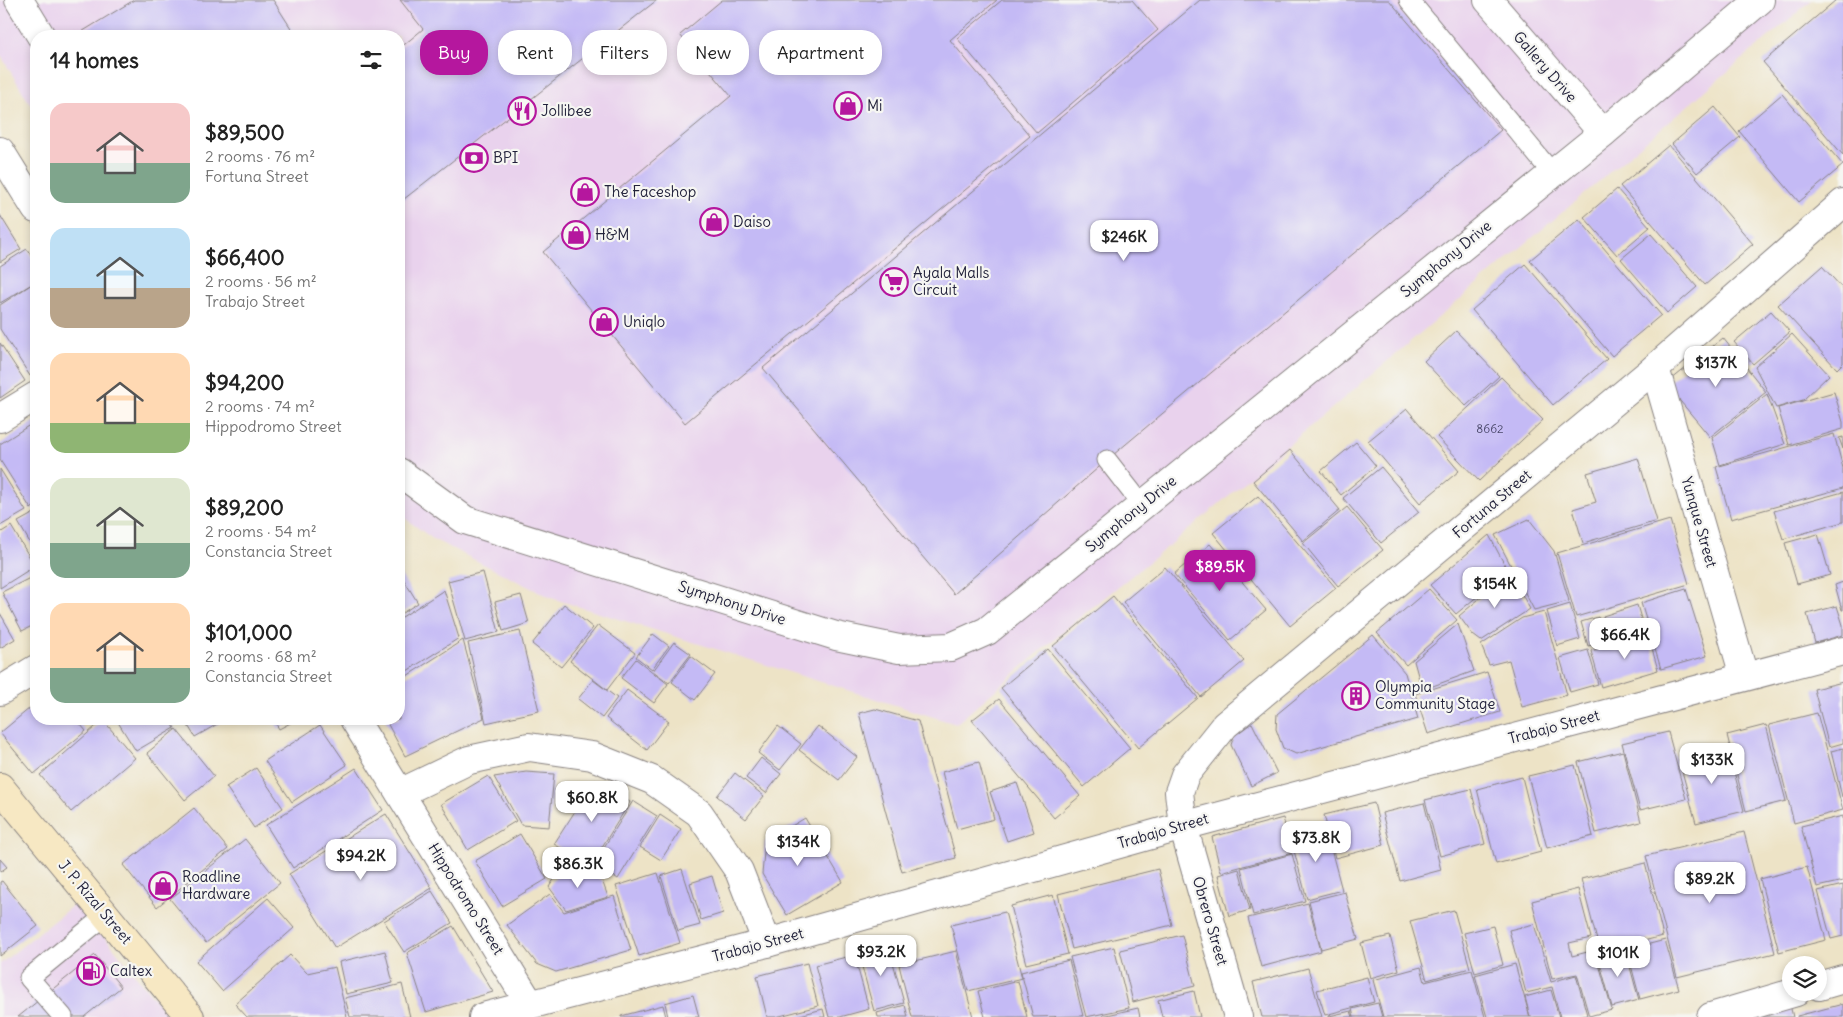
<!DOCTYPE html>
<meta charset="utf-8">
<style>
:root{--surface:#fff;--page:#f2f2f2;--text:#222;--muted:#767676;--accent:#b5179e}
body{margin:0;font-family:Delius,sans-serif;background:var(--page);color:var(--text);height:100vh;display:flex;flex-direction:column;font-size:19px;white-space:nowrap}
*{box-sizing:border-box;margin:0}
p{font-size:16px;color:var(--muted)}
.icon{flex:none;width:28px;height:28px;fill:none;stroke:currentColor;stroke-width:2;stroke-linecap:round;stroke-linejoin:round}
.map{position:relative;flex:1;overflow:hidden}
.side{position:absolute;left:30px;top:30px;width:375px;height:695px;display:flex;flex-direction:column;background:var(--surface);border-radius:20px;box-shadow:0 2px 8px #0003}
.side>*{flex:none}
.top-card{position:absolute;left:420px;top:30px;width:475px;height:45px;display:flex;gap:10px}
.controls{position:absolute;left:1782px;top:956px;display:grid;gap:10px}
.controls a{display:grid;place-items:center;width:45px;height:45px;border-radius:50%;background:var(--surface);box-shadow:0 2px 8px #0003;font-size:25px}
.price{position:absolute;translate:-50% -42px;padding:0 11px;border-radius:10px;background:#fff;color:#222;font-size:16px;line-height:32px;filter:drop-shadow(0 1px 2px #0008)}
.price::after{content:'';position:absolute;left:50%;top:30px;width:15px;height:11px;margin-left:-8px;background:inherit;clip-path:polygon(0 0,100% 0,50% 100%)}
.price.on{background:var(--accent);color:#fff}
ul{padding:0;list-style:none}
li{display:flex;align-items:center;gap:15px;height:125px;padding:0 20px}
li span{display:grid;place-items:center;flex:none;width:140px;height:100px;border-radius:15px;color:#555}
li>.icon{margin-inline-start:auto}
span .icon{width:60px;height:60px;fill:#fffc;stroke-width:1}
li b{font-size:21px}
h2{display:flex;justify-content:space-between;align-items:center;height:60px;padding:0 20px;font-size:21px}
.pill{padding:0 18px;border-radius:20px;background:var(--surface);box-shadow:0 2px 8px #0003;font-size:18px;line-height:45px}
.pill.on{background:var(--accent);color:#fff}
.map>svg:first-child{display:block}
.built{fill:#e9d2ed}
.building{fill:#c4baf5}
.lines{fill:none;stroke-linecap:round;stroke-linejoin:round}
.lane-casing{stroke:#888280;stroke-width:21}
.street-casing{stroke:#888280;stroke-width:30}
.secondary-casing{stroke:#888280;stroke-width:30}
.lane{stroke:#fff;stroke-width:19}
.street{stroke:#fff;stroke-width:28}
.secondary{stroke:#f7e8c3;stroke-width:28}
.labels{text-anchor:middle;stroke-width:4.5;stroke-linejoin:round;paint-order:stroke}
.number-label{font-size:12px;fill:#4a486a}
.street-label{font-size:15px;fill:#22223b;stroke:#f6f6f2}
.poi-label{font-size:15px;fill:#22223b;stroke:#f6f6f2;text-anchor:start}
</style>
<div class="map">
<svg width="1843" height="1017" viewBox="0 0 1843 1017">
<rect width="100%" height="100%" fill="#f6f6f2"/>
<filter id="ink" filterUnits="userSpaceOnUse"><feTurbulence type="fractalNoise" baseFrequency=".02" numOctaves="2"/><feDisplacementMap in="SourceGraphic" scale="10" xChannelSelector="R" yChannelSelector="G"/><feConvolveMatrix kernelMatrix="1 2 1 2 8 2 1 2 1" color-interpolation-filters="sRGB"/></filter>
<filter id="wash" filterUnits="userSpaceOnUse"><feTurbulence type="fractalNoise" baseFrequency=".0096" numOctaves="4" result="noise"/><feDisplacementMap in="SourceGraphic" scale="20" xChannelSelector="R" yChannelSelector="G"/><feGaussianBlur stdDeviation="1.12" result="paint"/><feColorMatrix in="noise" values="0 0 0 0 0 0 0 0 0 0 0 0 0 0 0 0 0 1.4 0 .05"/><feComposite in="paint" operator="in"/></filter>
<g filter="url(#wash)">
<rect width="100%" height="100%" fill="#ede3c6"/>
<g class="built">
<path d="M0,0H1812L1298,437L1175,541L1079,618L956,724L551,598L433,539L399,514V36H36V114L0,54Z"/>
<path d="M77,902L169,1017H0V964Z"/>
</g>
<g id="blocks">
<g class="building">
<path d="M134,0H273L296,36H75Z"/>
<path d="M400,0H657L399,203V49L423,29Z"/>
<path d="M722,0H997L950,40L1030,136L685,423L543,252L731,96L680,35Z"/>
<path d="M1002,0H1132L1158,30L1037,133L957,38Z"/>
<path d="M1200,0H1389L1501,130L1107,460L954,594L763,368Z"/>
<path d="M1836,0H1843V155L1763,62Z"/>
<path d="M1782,94L1843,165L1799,202L1739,131Z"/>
<path d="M1715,107L1740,137L1697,173L1672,144Z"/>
<path d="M1669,145L1753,244L1705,285L1620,186Z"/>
<path d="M1617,189L1650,227L1617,255L1584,217Z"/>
<path d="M0,215L21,249L0,262Z"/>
<path d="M1579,219L1661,315L1612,356L1530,260Z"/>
<path d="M1651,234L1697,287L1667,313L1621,259Z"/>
<path d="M27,249L36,264V372L30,376L0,329V305L32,284L0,303V266Z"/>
<path d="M1525,264L1607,359L1553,405L1472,310Z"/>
<path d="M1822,266L1843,289V363L1837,369L1778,305Z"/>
<path d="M1771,311L1790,332L1753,364L1734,342Z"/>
<path d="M1456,331L1499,376L1466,406L1424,361Z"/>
<path d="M1792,334L1829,375L1803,400L1776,408L1755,367Z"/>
<path d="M1723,338L1766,392L1710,437L1666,384Z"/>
<path d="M0,343L25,381L0,398Z"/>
<path d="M1501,377L1543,420L1479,481L1437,437Z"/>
<path d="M1834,392L1843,422V429L1789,445L1778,408Z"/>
<path d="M1767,394L1785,444L1720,465L1712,438Z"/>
<path d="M1407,409L1459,471L1420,503L1368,441Z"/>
<path d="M36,421V505L31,509L0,460V444Z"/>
<path d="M1834,434L1843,468V488L1731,519L1716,467Z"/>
<path d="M1843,437V449L1839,438Z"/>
<path d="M1356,442L1376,466L1341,495L1321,471Z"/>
<path d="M1290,450L1340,510L1303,541L1253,481Z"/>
<path d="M1638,458L1657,521L1583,543L1573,509L1596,502L1587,473Z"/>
<path d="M1381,467L1419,512L1381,543L1343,498Z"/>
<path d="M0,469L26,511L0,526Z"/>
<path d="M1843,492V522L1783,539L1774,511Z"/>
<path d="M1258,496L1336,588L1290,626L1213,533Z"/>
<path d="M1347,507L1383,550L1338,586L1303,543Z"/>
<path d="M36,512V553L18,522Z"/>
<path d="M1529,519L1554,551L1569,601L1534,610L1495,535Z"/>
<path d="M1670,520L1689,584L1576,617L1557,553Z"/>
<path d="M11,526L35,566L0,588V533Z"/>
<path d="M1818,534L1830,575L1797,584L1785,543Z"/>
<path d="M1489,535L1508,571L1456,614L1430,585Z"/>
<path d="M1210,544L1266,610L1230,640L1174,574Z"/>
<path d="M1165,567L1244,661L1201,697L1123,602Z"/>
<path d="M399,572L418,603L399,615Z"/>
<path d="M483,572L499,632L465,641L448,581Z"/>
<path d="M36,575V624L22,631L2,592Z"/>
<path d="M1511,575L1530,609L1481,641L1473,635L1459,616L1505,577Z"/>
<path d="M1843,582V610H1842L1835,585Z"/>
<path d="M1429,589L1457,620L1406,665L1377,633Z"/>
<path d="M1686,589L1707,656L1661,669L1641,603Z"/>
<path d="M444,590L459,638L399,676V619Z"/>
<path d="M521,595L529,623L503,631L495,602Z"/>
<path d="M1113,596L1198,698L1138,748L1053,646Z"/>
<path d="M564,604L593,628L561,667L532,644Z"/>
<path d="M1570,604L1580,639L1557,646L1547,611Z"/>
<path d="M1637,605L1644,629L1610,639L1603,616Z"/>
<path d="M1837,606L1843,625V635L1815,643L1807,614Z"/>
<path d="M1544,612L1567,695L1522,707L1509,660L1489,665L1481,645L1522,618Z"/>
<path d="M0,613L15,639L0,648Z"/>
<path d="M1598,617L1606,641L1588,646L1581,622Z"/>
<path d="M1458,624L1474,671L1422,690L1414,661Z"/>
<path d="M598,625L635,653L607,690L570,661Z"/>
<path d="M520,631L539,711L486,723L468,643Z"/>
<path d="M653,634L669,646L652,669L636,657Z"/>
<path d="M1648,634L1658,670L1601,687L1591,651Z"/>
<path d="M1373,635L1405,673L1418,719L1296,754L1283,748L1276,729L1277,714Z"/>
<path d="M463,640L484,718L405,756L385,719H399V681Z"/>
<path d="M674,642L691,654L669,683L653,671Z"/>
<path d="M1048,649L1130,748L1084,787L1001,688Z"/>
<path d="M1588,650L1598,684L1570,692L1560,658Z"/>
<path d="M691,656L715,674L695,700L672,682Z"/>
<path d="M636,659L668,684L654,703L621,678Z"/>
<path d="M1487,672L1500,712L1428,734L1415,694Z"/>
<path d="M593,680L617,698L602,718L578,699Z"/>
<path d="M1843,682V743L1829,747L1814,689Z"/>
<path d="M627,690L669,721L647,750L606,718Z"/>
<path d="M999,699L1080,796L1054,818L972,720Z"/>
<path d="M36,703V719H76L86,731L34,774L0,733Z"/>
<path d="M875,709L918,721L956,858L902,872L859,713Z"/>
<path d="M1817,713L1843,810L1794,823L1769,725Z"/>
<path d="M81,719H93L84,724Z"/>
<path d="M116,719H169L175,728L136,751Z"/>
<path d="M184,719H226L195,737Z"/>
<path d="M273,719H298L279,729Z"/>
<path d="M103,720L135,758L71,812L40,775Z"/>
<path d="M1252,723L1277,773L1251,786L1231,745L1234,736Z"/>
<path d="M320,725L347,765L292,802L265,761Z"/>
<path d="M1766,725L1786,801L1746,811L1727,735Z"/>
<path d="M778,726L801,744L780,770L758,753Z"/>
<path d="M818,726L857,757L839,780L799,750Z"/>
<path d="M176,729L214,776L185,800L147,753Z"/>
<path d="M1668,732L1686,799L1640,810L1622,743Z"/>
<path d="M1728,748L1744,811L1696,823L1679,760Z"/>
<path d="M1843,748V797H1842L1831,751Z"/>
<path d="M1623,751L1641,822L1596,833L1578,762Z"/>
<path d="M761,758L781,774L766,793L746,778Z"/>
<path d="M979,762L994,819L957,829L942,772Z"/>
<path d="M1575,765L1593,836L1547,848L1528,776Z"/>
<path d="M256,768L283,808L254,828L226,787Z"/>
<path d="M356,768L383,810L293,868L266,825Z"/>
<path d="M526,772L554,774L549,827L521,825L494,777Z"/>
<path d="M735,773L764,796L746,819L717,796Z"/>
<path d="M488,776L516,821L468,850L441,804Z"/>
<path d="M1522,777L1541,852L1496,864L1477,789Z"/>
<path d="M595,780L630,802L590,866L554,844Z"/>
<path d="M1017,783L1034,832L1007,841L990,792Z"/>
<path d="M1471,789L1485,844L1440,856L1425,800Z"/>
<path d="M633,801L657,816L618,879L594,863Z"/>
<path d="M1374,803L1384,845L1335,858L1324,815Z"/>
<path d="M1424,803L1441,870L1400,881L1382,813Z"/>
<path d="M194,808L228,849L157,907L123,865Z"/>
<path d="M386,814L432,888L335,948L289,874Z"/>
<path d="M660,815L681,829L661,860L640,847Z"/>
<path d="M1843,816V881L1817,887L1801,826Z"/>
<path d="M805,818L843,882L787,915L762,874L765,842Z"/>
<path d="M1283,818L1292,853L1221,872L1212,837Z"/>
<path d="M1325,827L1342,890L1307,899L1290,836Z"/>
<path d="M1744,832L1775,953L1677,977L1646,856Z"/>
<path d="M520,834L547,879L502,906L475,861Z"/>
<path d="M245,839L280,883L206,943L170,899Z"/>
<path d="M1292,854L1305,901L1253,915L1241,868Z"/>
<path d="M0,859L7,867L0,872Z"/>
<path d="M1645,863L1663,936L1600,952L1581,879Z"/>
<path d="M1807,867L1826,940L1779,952L1760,879Z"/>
<path d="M583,869L602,880L608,897L566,910L549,887L555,878Z"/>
<path d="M682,869L700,925L678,931L661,876Z"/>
<path d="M1158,869L1172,925L1072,949L1058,894Z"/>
<path d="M1239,869L1250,910L1229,916L1218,875Z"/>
<path d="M658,873L680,943L639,956L616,886Z"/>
<path d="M712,876L723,913L701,920L690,883Z"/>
<path d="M2,881L38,926L0,956V882Z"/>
<path d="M1843,885V936L1831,939L1818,891Z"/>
<path d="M1578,889L1591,938L1569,943L1572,956L1595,950L1612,1010L1589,1016L1577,974L1552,979L1532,901Z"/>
<path d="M432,891L452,923L404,952L384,921Z"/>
<path d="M1345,892L1358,939L1321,949L1309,901Z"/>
<path d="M550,894L564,912L614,896L631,950L556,972L537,964L507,925Z"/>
<path d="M1053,895L1068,954L1026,964L1011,906Z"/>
<path d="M268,898L294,928L222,991L196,961Z"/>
<path d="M1308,903L1321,951L1261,967L1248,918Z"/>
<path d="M1454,910L1470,968L1427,980L1410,921Z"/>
<path d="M1005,912L1022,978L968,991L951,925Z"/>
<path d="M1534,924L1551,982L1576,975L1587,1015L1579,1017H1560L1552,987L1526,993L1509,930Z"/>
<path d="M453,926L493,992L426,1012L407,953Z"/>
<path d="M1493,926L1503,965L1475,973L1464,933Z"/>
<path d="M1182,935L1195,986L1133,1002L1120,950Z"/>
<path d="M1390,936L1399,970L1370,978L1361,943Z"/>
<path d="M1665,940L1679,989L1640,999L1627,950Z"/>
<path d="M888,944L904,1003L874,1011L858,952Z"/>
<path d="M1114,947L1129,1008L1086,1017L1070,957Z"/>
<path d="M1625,949L1639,1000L1612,1007L1598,956Z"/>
<path d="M385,951L393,983L346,994L339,962Z"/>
<path d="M956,951L973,1017H912L899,965Z"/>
<path d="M95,955L121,987L84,1017H18Z"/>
<path d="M290,955L307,973L335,967L347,1017H247L235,1004Z"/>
<path d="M854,955L869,1009L840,1017H829L815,965Z"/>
<path d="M1069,960L1083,1016L1033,1017L1021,972Z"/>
<path d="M807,963L818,1006L776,1017H767L757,976Z"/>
<path d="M1515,964L1530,1017H1487L1475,975Z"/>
<path d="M1421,967L1425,982L1472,970L1485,1017H1383L1373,980Z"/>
<path d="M1308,968L1322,1017H1262L1253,982Z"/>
<path d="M1367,977L1374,1002L1325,1015L1317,990Z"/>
<path d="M1018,981L1027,1017H985L978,991Z"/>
<path d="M402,984L410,1017H350L345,998Z"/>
<path d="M1551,990L1559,1017H1530L1525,997Z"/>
<path d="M1194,991L1200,1017H1162L1158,1000Z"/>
<path d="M693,995L699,1017H668L665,1003Z"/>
<path d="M1378,1003L1382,1017H1354L1352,1009Z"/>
<path d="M1843,1004V1017H1797V1016Z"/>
<path d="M663,1005L666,1017H621V1016Z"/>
<path d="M905,1005L908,1017H878L877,1013Z"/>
<path d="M1790,1005L1793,1017H1748Z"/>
<path d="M1138,1008L1140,1017H1103V1016Z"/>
<path d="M823,1009L825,1017H796V1016Z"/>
<path d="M1351,1011L1353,1017H1329V1016Z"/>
</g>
</g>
</g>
<g filter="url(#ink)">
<use href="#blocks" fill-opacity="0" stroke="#888280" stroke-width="1"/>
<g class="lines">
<defs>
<g id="lane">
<path d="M1409,0L1552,173"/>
<path d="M1107,460L1142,505"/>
<path d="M63,1017L29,978L106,915"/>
</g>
<g id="street">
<path d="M19,0L41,36"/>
<path d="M1488,0L1603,133"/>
<path d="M0,151L36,209"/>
<path d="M1655,368L1744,676"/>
<path d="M0,418L36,396"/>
<path d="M399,472L465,520L836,636L899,649L951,647L987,631L1603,133L1760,0"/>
<path d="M0,691L36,669"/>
<path d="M354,719L530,1004"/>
<path d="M400,793L469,760L529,747L592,756L652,780L699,813L739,871L767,943"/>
<path d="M1819,986L1843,979"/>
<path d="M483,1017L767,943L1183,826L1843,651"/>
<path d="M1238,1017L1183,826L1179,792L1185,775L1225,725L1655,368L1843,203"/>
<path d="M1711,1017L1796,992"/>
</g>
<path id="secondary" d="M0,787L190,1017"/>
</defs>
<use href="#lane" class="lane-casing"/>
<use href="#street" class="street-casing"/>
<use href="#secondary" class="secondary-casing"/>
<use href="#lane" class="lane"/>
<use href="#street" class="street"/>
<use href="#secondary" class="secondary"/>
</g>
</g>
<defs>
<symbol id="shop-ring" viewBox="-11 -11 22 22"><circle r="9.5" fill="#f6f6f2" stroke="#b5179e" stroke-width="1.5"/><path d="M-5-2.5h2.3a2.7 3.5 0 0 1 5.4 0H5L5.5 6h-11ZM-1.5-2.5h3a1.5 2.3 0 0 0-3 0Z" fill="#b5179e"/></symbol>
<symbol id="restaurant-ring" viewBox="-11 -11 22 22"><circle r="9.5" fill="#f6f6f2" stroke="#b5179e" stroke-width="1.5"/><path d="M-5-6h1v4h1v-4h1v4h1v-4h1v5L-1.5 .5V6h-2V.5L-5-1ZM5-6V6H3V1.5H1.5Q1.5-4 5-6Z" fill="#b5179e"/></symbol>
<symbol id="bank-ring" viewBox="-11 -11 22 22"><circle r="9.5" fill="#f6f6f2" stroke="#b5179e" stroke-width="1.5"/><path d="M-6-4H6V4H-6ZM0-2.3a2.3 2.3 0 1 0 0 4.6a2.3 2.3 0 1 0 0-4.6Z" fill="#b5179e"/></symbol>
<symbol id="supermarket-ring" viewBox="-11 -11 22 22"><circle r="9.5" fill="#f6f6f2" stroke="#b5179e" stroke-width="1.5"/><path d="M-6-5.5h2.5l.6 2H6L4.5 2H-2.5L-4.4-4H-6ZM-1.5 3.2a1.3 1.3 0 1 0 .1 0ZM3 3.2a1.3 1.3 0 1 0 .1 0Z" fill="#b5179e"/></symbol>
<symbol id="building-ring" viewBox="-11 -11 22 22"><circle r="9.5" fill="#f6f6f2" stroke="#b5179e" stroke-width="1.5"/><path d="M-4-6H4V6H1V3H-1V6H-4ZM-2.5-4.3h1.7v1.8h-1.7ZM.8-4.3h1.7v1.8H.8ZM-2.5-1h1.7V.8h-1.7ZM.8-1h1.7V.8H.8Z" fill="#b5179e"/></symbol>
<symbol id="fuel-ring" viewBox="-11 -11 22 22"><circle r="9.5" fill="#f6f6f2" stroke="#b5179e" stroke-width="1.5"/><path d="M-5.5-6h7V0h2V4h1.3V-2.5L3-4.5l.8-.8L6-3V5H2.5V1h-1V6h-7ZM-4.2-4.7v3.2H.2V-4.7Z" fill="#b5179e"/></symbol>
</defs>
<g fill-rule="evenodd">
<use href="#shop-ring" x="832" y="90" width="32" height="32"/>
<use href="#restaurant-ring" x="506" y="95" width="32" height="32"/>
<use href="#bank-ring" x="458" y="142" width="32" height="32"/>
<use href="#shop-ring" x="569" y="176" width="32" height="32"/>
<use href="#shop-ring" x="698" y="206" width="32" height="32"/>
<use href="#shop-ring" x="560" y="219" width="32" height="32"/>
<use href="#supermarket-ring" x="878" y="266" width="32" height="32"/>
<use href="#shop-ring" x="588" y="306" width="32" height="32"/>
<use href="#building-ring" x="1340" y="680" width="32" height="32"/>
<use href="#shop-ring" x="147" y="870" width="32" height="32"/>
<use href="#fuel-ring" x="75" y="955" width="32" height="32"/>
</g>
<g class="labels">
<g class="number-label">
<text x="1490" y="433">8662</text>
</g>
<g class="street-label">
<text transform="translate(1545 67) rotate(49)" y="5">Gallery Drive</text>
<text transform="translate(1446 259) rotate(-39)" y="5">Symphony Drive</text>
<text transform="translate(1492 504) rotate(-40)" y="5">Fortuna Street</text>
<text transform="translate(1131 514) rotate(-39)" y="5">Symphony Drive</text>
<text transform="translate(1699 522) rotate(74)" y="5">Yunque Street</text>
<text transform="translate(732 603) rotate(18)" y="5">Symphony Drive</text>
<text transform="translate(1554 727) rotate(-15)" y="5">Trabajo Street</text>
<text transform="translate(1163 831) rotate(-16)" y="5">Trabajo Street</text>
<text transform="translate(466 899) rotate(58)" y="5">Hippodromo Street</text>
<text transform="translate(95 902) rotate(50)" y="5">J. P. Rizal Street</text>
<text transform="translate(1210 921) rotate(74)" y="5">Obrero Street</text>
<text transform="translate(758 945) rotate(-15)" y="5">Trabajo Street</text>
</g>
<g class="poi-label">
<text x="867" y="111">Mi</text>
<text x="541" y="116">Jollibee</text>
<text x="493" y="163">BPI</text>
<text x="604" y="197">The Faceshop</text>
<text x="733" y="227">Daiso</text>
<text x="595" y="240">H&amp;M</text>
<text x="913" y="278">Ayala Malls<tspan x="913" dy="17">Circuit</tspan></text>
<text x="623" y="327">Uniqlo</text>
<text x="1375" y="692">Olympia<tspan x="1375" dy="17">Community Stage</tspan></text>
<text x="182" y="882">Roadline<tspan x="182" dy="17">Hardware</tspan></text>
<text x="110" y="976">Caltex</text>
</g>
</g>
</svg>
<div class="controls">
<a><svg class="icon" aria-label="layers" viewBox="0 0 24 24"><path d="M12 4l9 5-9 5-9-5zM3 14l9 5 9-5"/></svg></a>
</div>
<b class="price" style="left:1124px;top:262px">$246K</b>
<b class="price" style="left:1716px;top:388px">$137K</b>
<b class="price on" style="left:1220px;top:592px">$89.5K</b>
<b class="price" style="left:1495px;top:609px">$154K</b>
<b class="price" style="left:1625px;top:660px">$66.4K</b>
<b class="price" style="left:1712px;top:785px">$133K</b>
<b class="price" style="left:592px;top:823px">$60.8K</b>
<b class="price" style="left:1316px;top:863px">$73.8K</b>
<b class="price" style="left:798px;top:867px">$134K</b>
<b class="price" style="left:361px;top:881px">$94.2K</b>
<b class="price" style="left:578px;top:889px">$86.3K</b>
<b class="price" style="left:1710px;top:904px">$89.2K</b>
<b class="price" style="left:881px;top:977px">$93.2K</b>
<b class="price" style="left:1618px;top:978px">$101K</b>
<div class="top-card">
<a class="pill on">Buy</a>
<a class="pill">Rent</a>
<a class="pill">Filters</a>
<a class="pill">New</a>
<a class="pill">Apartment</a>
</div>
<section class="side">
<h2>14 homes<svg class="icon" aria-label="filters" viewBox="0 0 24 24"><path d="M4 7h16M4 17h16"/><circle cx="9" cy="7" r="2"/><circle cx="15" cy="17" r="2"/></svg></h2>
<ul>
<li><span style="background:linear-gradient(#f6c9c9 60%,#7fa58c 0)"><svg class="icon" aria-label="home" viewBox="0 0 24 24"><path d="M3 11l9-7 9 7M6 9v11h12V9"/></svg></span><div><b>$89,500</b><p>2 rooms · 76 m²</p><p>Fortuna Street</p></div></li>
<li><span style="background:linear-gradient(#bfe0f5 60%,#b9a48a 0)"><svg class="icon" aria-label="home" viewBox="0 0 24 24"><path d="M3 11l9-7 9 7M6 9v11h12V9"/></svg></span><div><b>$66,400</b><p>2 rooms · 56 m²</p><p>Trabajo Street</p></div></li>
<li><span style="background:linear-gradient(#ffd9b3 70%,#8fb573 0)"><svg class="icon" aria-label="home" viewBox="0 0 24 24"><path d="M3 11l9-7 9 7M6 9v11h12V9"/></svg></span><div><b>$94,200</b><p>2 rooms · 74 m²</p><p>Hippodromo Street</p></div></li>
<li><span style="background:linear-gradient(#dfe7d0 65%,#7fa58c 0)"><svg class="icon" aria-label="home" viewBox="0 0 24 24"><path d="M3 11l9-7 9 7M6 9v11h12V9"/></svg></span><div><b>$89,200</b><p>2 rooms · 54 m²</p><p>Constancia Street</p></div></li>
<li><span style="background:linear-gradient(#ffd9b3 65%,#7fa58c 0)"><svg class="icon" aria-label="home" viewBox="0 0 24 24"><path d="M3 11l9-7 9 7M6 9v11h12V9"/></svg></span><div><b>$101,000</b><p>2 rooms · 68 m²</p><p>Constancia Street</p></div></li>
</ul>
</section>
</div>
